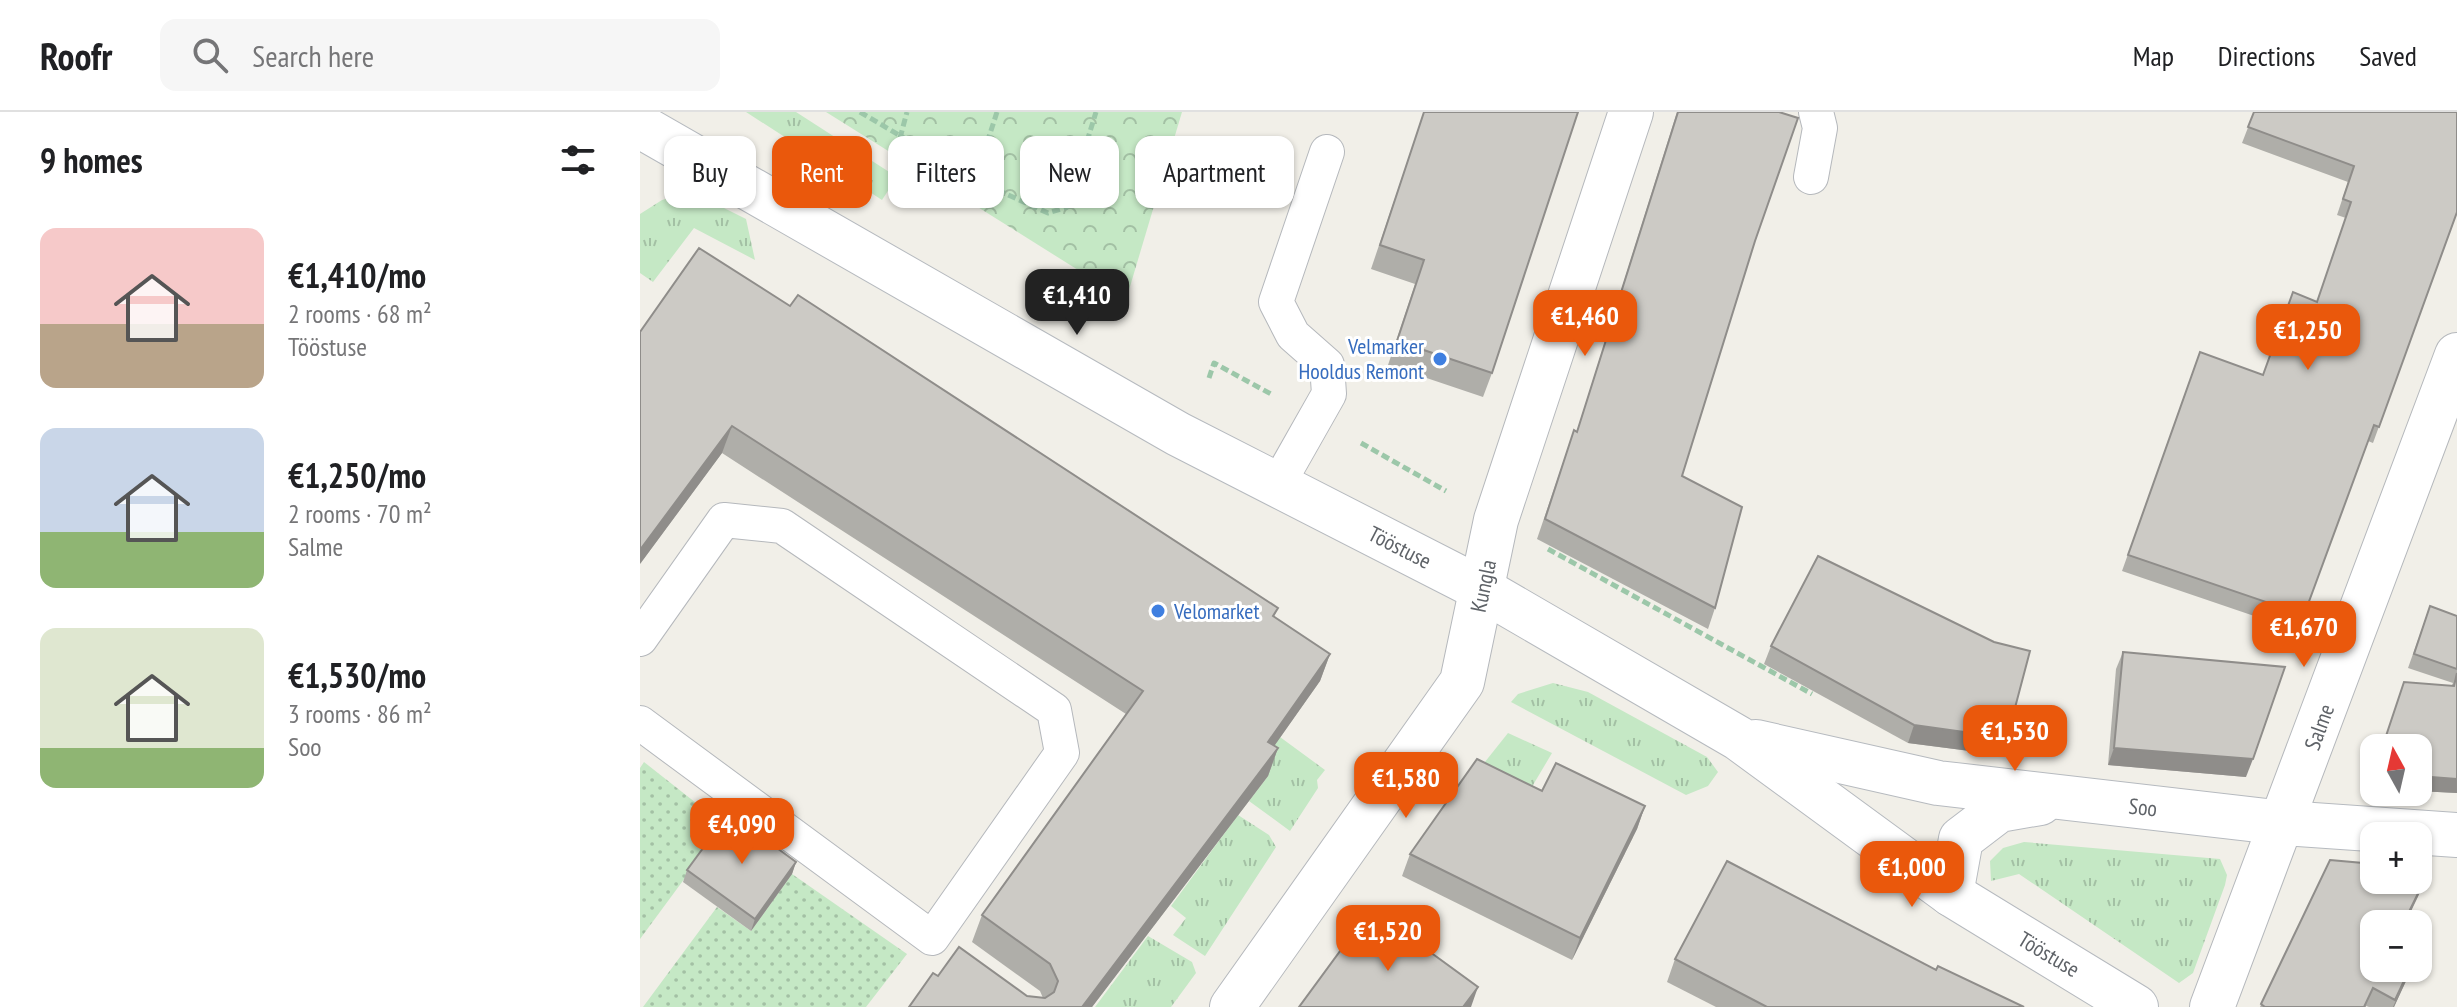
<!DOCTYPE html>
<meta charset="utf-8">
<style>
:root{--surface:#fff;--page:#f6f6f6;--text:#202124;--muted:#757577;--line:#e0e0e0;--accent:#ea580c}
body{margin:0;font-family:"PT Sans Narrow",sans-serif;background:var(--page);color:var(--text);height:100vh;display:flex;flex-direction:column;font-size:30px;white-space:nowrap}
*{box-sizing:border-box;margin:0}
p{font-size:26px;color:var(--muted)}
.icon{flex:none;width:44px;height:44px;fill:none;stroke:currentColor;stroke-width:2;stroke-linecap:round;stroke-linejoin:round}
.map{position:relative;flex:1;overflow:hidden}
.drawer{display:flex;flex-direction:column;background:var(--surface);width:640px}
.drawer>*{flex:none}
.hud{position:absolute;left:24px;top:24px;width:760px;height:72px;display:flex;gap:16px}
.needle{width:52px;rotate:352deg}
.fabs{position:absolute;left:1720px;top:622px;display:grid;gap:16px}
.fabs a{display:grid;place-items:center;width:72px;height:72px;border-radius:16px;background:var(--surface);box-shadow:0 2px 6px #0004;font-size:40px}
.price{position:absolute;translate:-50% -68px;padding:0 18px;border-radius:16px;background:var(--accent);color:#fff;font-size:26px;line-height:52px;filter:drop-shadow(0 2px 4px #0008)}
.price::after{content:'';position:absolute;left:50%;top:48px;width:24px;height:18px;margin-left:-12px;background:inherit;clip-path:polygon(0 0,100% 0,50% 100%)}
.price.on{background:#222;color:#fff}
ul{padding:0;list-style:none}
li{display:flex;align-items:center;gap:24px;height:200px;padding:0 40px}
li span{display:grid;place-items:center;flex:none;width:224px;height:160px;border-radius:16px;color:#555}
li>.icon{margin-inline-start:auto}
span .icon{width:96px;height:96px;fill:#fffc;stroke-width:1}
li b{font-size:34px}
h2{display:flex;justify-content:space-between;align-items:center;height:96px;padding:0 40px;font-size:34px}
.tag{padding:0 28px;border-radius:16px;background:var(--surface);box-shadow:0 2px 6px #0004;font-size:28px;line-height:72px}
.tag.on{background:var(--accent);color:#fff}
header{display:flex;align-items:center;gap:48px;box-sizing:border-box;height:112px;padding:0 40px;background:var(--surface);border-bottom:2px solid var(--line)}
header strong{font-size:38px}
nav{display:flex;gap:44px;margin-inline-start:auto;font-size:28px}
.search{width:560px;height:72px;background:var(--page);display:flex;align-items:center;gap:20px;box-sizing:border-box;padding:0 28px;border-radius:16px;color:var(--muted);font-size:30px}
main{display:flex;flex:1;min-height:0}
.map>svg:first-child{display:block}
.grass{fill:url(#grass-tufts)}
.forest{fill:url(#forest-crowns)}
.garden{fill:url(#garden-dots)}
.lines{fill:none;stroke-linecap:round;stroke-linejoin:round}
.lane-casing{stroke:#b5b8bc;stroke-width:36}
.street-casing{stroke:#b5b8bc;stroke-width:46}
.secondary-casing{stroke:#b6babf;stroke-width:46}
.path{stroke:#9cc7a9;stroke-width:5;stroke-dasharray:8 4;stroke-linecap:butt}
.lane{stroke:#fff;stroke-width:34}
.street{stroke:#fff;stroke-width:44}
.secondary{stroke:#fff;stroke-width:44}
.wall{fill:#afaea9}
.shaded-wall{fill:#8f8d8a}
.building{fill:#cccac5;stroke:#8f8d8a;stroke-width:2}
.shop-dot{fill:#3f7fe0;stroke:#fff;stroke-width:3}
.labels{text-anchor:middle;stroke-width:6;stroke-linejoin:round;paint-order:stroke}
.shop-label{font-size:22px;fill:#366cbe;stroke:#fff;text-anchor:end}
.street-label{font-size:22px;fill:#5f6368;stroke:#fff}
</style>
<header>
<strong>Roofr</strong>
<div class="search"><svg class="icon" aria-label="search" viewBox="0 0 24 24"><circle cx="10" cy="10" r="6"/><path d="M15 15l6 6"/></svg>Search here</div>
<nav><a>Map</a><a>Directions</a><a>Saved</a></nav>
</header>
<main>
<section class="drawer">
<h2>9 homes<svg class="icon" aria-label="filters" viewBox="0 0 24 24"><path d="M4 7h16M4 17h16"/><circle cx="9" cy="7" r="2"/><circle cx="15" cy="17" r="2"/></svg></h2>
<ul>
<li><span style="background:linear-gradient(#f6c9c9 60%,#b9a48a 0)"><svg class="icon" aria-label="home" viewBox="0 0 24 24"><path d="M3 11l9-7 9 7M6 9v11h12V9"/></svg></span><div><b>€1,410/mo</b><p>2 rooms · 68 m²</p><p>Tööstuse</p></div></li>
<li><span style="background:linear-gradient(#c9d6e8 65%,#8fb573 0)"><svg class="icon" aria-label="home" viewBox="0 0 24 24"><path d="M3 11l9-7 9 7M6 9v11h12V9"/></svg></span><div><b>€1,250/mo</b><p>2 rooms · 70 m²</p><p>Salme</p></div></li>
<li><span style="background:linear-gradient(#dfe7d0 75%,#8fb573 0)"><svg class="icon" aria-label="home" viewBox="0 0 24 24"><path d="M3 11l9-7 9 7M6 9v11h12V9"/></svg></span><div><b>€1,530/mo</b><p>3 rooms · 86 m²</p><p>Soo</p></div></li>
</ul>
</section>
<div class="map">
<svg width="1817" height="895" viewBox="0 0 1817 895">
<defs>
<pattern id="grass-tufts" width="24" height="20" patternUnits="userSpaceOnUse" patternTransform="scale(2)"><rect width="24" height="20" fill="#c5e8c5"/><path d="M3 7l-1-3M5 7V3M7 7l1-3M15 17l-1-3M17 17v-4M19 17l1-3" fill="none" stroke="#a3c0a4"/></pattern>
<pattern id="forest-crowns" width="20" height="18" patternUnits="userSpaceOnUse" patternTransform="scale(2)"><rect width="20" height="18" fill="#c5e8c5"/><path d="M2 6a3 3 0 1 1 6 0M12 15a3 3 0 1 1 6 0" fill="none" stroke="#a3c0a4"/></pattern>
<pattern id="garden-dots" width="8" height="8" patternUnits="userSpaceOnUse" patternTransform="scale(2)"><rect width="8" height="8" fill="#c5e8c5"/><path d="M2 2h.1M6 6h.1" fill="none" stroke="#a3c0a4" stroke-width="1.8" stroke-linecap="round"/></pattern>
</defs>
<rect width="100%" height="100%" fill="#f1efe8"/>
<g class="grass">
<path d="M106,0H156L257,65L242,88Z"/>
<path d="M37,84H60L106,107L115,148L54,116L13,170L0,161V102L22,88Z"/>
<path d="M913,571L948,580L1067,645L1078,660L1068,674L1046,683L871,590L878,582Z"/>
<path d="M868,621L912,641L880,695L829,670Z"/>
<path d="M640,625L685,658L677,668L678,676L650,719L609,689L628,664L618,657Z"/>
<path d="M598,703L629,723L636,735L565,844L533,823L546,806L531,794Z"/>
<path d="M1384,730L1580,747L1587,763L1585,773L1553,861L1539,871L1379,762L1351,769L1350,749L1363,736Z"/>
<path d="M508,824L552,850L556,861L531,895H455Z"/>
</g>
<path class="forest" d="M186,0H542L486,188Z"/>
<g class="garden">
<path d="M4,650L84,713L0,827V656Z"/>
<path d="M152,762L267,842L226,895H3L77,795L111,819Z"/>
</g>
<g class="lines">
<defs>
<g id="lane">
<path d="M1171,65L1180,16L1176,0"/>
<path d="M638,372L689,282L687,253L653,223L636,190L687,40"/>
<path d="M0,527L84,408L142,414L414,598L422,641L292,826L0,611"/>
</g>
<g id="street">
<path d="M592,895L822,570L856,408L991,0"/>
<path d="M1572,895L1817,243"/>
</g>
<g id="secondary">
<path d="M0,14L538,322L843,478L1098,626L1311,782L1496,895"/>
<path d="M1116,630L1298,671L1644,711L1817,723"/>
<path d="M1311,782L1321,727L1359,698L1400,691"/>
</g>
</defs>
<use href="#lane" class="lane-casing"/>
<use href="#street" class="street-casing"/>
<use href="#secondary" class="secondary-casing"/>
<g class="path">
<path d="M220,0L335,68"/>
<path d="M357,0L335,68L408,101L427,95L456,0"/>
<path d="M260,26L267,0"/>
<path d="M569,266L574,251L631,282"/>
<path d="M721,331L806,379"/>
<path d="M908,437L1172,582"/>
</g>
<use href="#lane" class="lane"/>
<use href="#street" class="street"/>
<use href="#secondary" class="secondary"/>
</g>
<g class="wall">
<path d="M784,0L852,261L843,285L748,253L775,172L731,157Z"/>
<path d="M1037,0H1139L1115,129L1042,364L1075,496L1068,517L897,427L934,318L937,319Z"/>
<path d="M1614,0L1817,100L1733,331L1728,329L1658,519L1482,459L1560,240L1623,263L1677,190L1706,106L1697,103L1708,70L1602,31Z"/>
<path d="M150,194L638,496L634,505L690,542L680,569L634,634L638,636L628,664L452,895H269L298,864L387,884L403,886L400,879L332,830L342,803L486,602L82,341L0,452Z"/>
<path d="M1790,494L1817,504V681L1778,679V636L1813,571L1768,556Z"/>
<path d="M1131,534L1361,643L1268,631L1124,552Z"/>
<path d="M1483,540L1606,665L1468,653L1476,557Z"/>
<path d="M902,679L1005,694L997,717L932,848L762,764L770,742Z"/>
<path d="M1690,748L1790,757L1783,774L1734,812L1772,856L1754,895H1729L1726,894V895H1620Z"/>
<path d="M156,750L152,762L111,819L43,770L47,758Z"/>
<path d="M1035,847L1296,858L1384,895H1076L1027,870Z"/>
</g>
<g class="shaded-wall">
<path d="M92,314L82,341L0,452V438Z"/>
<path d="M690,542L680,569L618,657L628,630Z"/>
<path d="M1274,613L1367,626L1361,643L1268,631Z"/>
<path d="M638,636L628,664L452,895H442Z"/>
<path d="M1474,636L1613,647L1606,665L1468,653Z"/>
<path d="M1733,661L1734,676L1728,675Z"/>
<path d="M1778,664L1817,667V681L1778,679Z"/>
<path d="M1005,694L997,717L932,848L940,826Z"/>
<path d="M156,750L152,762L111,819L115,807Z"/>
<path d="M1790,757L1783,774L1765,812H1763Z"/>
<path d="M1770,856H1772L1754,895H1753Z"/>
<path d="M838,875L831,895H823Z"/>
</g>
<g class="building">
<path d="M784,0H938L852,261L757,229L784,148L740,133Z"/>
<path d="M1038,0H1139L1158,6L1115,129L1042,364L1102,395L1075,496L905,407L934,318L937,320Z"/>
<path d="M1614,0H1817V100L1739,315L1734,313L1664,503L1488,443L1560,240L1623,263L1653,180L1677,190L1711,90L1703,87L1714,54L1608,15Z"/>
<path d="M59,136L150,194L158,183L638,496L633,504L690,542L628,630L638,636L442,895H269L293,861L298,864L319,835L387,884L405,886L414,880L418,869L410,852L342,803L503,579L92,314L0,438V220Z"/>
<path d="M1178,444L1354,530L1390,539L1367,626L1274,613L1131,534Z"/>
<path d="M1790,494L1817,504V557L1774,542Z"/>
<path d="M1483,540L1645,555L1613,647L1474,636Z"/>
<path d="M1817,561V667L1778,664V636H1742L1764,570L1814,574Z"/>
<path d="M837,647L902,679L916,651L1005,694L940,826L770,742Z"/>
<path d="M89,701L156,750L115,807L47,758Z"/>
<path d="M1690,748L1734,752V768H1778V756L1790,757L1763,812H1734V856H1770L1755,888L1733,876L1724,895H1625L1621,892Z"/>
<path d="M1087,749L1296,858L1298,854L1384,895H1127L1035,847Z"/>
<path d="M731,797L838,875L823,895H659Z"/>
</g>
<g class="shop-dot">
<circle cx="800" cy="247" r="8"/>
<circle cx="518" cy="499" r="8"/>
</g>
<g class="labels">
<g class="shop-label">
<text x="784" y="242">Velmarker<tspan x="784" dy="25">Hooldus Remont</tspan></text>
<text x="534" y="507" text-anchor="start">Velomarket</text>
</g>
<g class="street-label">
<text transform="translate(760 435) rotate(27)" y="8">Tööstuse</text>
<text transform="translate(843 474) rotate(-78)" y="8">Kungla</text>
<text transform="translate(1679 615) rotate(-70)" y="8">Salme</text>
<text transform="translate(1503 695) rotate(6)" y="8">Soo</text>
<text transform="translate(1409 842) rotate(31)" y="8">Tööstuse</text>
</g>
</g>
</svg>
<div class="fabs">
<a><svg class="needle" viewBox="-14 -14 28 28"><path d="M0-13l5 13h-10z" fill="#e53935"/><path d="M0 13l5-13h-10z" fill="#757577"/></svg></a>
<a>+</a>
<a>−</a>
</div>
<b class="price on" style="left:437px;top:225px">€1,410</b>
<b class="price" style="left:945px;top:246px">€1,460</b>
<b class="price" style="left:1668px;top:260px">€1,250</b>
<b class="price" style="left:1664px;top:557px">€1,670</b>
<b class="price" style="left:1375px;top:661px">€1,530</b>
<b class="price" style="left:766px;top:708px">€1,580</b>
<b class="price" style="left:102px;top:754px">€4,090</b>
<b class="price" style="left:1272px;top:797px">€1,000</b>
<b class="price" style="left:748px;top:861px">€1,520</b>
<div class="hud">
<a class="tag">Buy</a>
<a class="tag on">Rent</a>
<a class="tag">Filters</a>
<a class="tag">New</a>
<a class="tag">Apartment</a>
</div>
</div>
</main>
